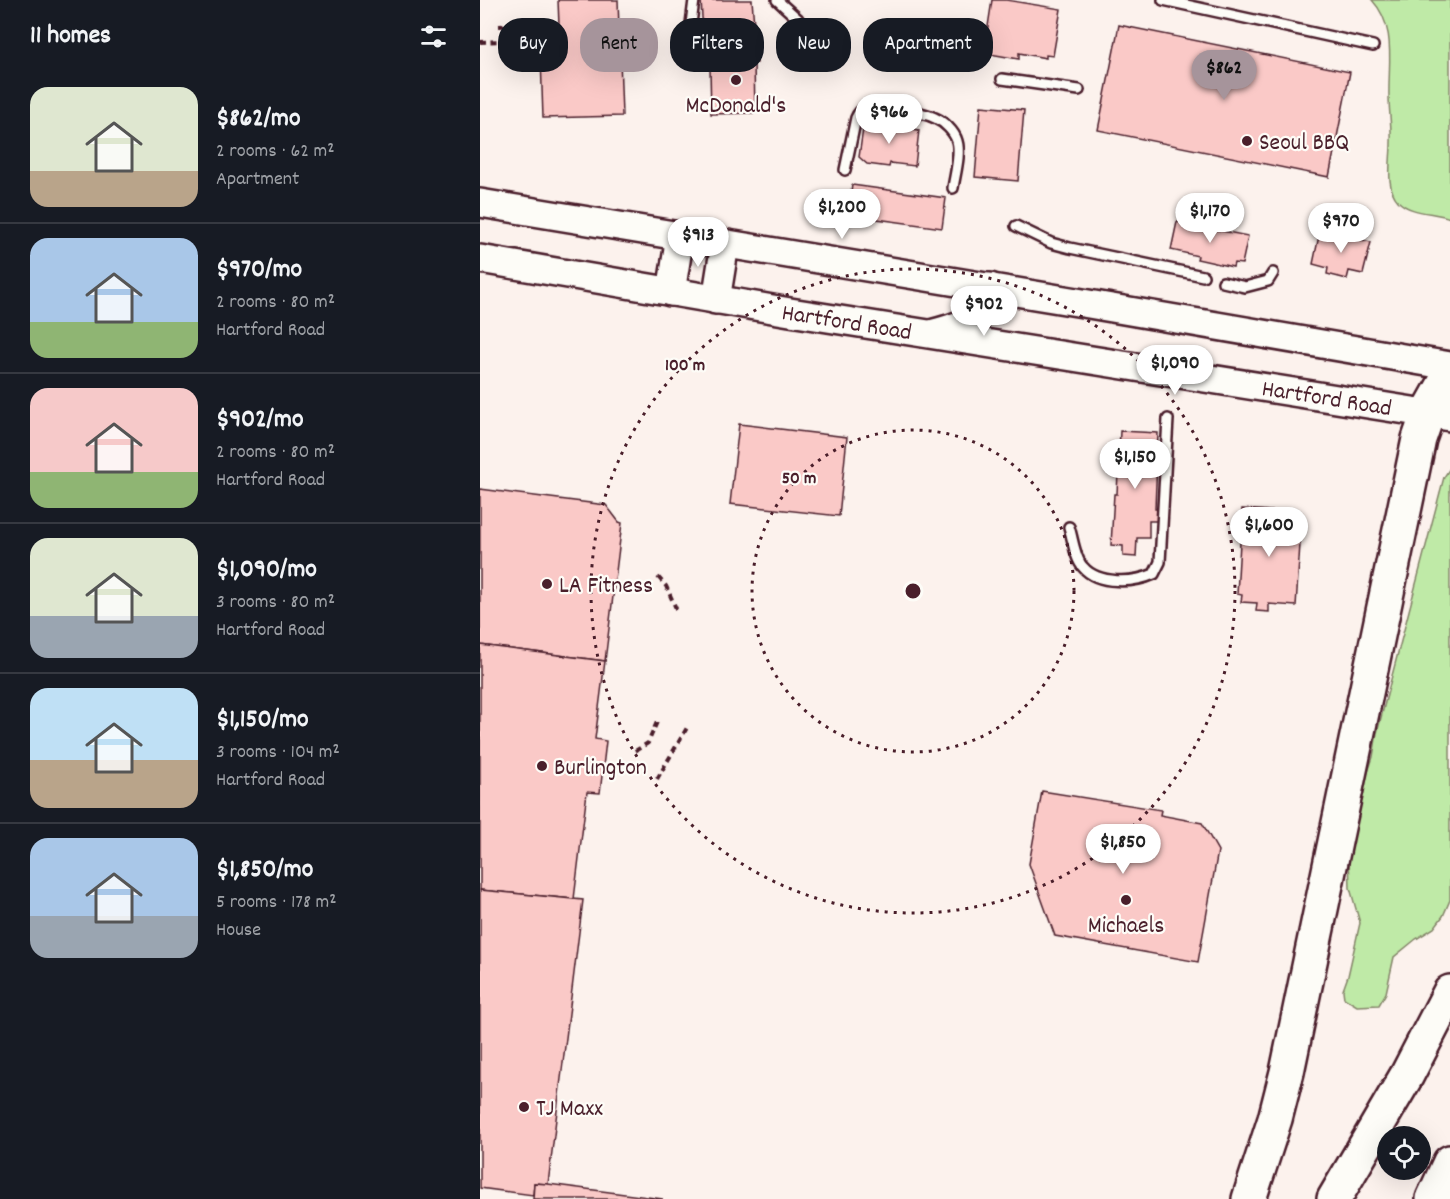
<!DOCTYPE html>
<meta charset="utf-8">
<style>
:root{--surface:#171b24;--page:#20242c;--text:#f1f3f6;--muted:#9ea1a6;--line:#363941;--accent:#a6949b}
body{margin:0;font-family:Dekko,sans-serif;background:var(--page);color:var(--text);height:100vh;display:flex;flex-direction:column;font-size:22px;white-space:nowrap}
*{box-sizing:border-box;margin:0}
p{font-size:20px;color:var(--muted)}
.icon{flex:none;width:33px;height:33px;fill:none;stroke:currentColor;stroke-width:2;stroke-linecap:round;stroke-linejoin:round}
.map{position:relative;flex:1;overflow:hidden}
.sheet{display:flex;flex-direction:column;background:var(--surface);width:480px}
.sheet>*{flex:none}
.banner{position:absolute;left:18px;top:18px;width:570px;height:54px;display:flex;gap:12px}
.fabs{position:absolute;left:897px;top:1126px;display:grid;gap:12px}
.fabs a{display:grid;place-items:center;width:54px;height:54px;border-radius:50%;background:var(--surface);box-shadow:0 6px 24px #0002;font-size:30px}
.price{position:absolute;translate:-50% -51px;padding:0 14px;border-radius:21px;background:#fff;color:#222;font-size:20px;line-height:39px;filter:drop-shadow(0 2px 3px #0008)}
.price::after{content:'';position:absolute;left:50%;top:36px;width:18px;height:14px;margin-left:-9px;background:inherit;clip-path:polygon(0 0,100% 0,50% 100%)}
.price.selected{background:var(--accent);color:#111}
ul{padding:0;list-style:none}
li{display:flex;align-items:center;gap:18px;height:150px;padding:0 30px}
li+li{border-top:2px solid var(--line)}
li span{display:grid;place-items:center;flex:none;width:168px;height:120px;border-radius:18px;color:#555}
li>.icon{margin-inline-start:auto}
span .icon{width:72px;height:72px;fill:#fffc;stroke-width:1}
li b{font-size:26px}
h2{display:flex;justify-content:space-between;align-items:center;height:72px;padding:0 30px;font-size:26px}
.chip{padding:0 21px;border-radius:24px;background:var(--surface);box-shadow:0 6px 24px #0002;font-size:21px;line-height:54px}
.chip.selected{background:var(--accent);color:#111}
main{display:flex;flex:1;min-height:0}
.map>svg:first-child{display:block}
.green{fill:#bfeaa7;stroke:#848469;stroke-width:1.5}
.building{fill:#fac9c7;stroke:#4a1f2b;stroke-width:1.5}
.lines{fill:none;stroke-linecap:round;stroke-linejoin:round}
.lane-casing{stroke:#4a1f2b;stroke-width:14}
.secondary-casing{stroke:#4a1f2b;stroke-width:32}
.highway-casing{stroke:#4a1f2b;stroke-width:38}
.path{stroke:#4a1f2b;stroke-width:4;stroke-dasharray:6 4.5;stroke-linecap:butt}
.lane{stroke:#fdfcf7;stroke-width:9}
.secondary{stroke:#fdfcf7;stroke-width:27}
.highway{stroke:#fdfcf7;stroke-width:33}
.ring{fill:none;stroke:#4a1f2b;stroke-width:3;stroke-dasharray:3 6}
.poi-dot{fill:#4a1f2b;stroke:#fdfcf7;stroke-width:2}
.labels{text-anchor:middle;stroke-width:4.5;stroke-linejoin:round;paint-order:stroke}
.poi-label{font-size:24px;fill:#4a1f2b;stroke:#fdfcf7;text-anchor:start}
.street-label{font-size:24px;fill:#4a1f2b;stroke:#fdfcf7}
.centre{fill:#4a1f2b;stroke:#fdfcf7;stroke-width:3}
.ring-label{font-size:18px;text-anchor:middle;font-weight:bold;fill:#4a1f2b;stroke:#fdfcf7;stroke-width:4.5;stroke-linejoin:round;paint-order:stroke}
</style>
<main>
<section class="sheet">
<h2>11 homes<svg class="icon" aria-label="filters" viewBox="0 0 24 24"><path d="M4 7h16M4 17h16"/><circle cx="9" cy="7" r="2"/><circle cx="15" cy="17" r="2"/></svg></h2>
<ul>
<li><span style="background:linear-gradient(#dfe7d0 70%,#b9a48a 0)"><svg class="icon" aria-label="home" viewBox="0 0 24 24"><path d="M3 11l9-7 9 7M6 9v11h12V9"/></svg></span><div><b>$862/mo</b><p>2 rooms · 62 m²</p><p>Apartment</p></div></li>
<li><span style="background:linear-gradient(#a9c7e8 70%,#8fb573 0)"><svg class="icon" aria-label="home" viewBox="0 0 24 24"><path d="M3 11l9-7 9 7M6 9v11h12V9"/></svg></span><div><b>$970/mo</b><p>2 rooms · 80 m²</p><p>Hartford Road</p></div></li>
<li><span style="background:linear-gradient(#f6c9c9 70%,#8fb573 0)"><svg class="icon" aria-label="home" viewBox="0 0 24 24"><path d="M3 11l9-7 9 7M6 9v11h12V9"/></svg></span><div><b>$902/mo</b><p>2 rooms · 80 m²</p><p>Hartford Road</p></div></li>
<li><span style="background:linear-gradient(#dfe7d0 65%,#9aa5b1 0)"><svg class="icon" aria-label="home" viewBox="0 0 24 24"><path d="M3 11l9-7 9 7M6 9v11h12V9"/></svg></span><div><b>$1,090/mo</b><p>3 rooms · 80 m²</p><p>Hartford Road</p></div></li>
<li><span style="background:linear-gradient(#bfe0f5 60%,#b9a48a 0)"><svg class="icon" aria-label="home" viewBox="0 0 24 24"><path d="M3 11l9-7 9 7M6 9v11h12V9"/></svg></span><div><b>$1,150/mo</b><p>3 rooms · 104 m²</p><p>Hartford Road</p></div></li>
<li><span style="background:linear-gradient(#a9c7e8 65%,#9aa5b1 0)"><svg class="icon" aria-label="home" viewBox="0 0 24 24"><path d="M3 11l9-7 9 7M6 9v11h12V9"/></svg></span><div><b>$1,850/mo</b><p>5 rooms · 178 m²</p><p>House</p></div></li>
</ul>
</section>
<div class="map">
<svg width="970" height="1199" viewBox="0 0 970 1199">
<rect width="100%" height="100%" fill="#fcf2ed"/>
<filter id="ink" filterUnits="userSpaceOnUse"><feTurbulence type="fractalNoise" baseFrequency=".0167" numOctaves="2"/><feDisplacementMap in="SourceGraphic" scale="12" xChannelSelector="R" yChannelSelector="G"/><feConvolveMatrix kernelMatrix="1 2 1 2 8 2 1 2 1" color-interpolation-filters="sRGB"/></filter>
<g filter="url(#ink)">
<g class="green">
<path d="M892,0H970V218C955,212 930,214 918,201C905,187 911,161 911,143C912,128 909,113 909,97C908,63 917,27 892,0Z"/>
<path d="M970,468V900L963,916L954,928L936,939L914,957L906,993L899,1005L877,1006L864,998L863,990L868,976L880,923L870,888L869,857L880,796L893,757L897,733L964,477Z"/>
</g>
<g class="building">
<path d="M78,0H138L142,116L63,118L60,26L79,25Z"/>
<path d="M221,0H272L277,63H274L275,113L231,114L230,68H225Z"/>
<path d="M512,0H526L581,9L573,56L566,55V58L539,53V59L504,53Z"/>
<path d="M639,25L870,72L849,177L618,130Z"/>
<path d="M501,106L544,110L538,181L495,177Z"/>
<path d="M384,122L439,130L435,166L410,163L409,167L387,164L379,157Z"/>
<path d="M372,185L466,198L462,228L368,215Z"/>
<path d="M697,222L768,236L762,264L754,263L753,267L717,259L718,256L691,250Z"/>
<path d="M840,231L891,242L883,274L869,271L867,279L847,274L848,268L833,264Z"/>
<path d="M259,424L367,437L359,516L250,504Z"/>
<path d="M640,431L678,433L675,509H678L677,521H669V538H657L656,557L643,556V546L631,545L634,494H637Z"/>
<path d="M0,489L126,505L139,522L142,523L125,661L0,645Z"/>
<path d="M762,509L822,513L816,606L789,604V612L776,611L777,603L761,602L762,595L757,594Z"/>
<path d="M0,645L125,661L115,739L126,741L120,793L107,792L94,899L0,890Z"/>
<path d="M562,791L681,810L680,815L722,823L738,851L718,962L575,936L549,864Z"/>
<path d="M0,890L103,900L68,1184L54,1183L53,1195L0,1188Z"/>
<path d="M54,1183L68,1184L183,1199H53Z"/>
</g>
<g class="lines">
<defs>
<g id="lane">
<path d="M297,0L318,19"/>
<path d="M683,0L893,46"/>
<path d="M208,48L214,0"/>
<path d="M522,79L599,90"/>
<path d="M365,170L376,118C378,113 381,110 385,108C396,103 443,112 455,118C464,122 474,131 477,141C481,154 475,174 473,188"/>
<path d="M536,226L571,243L590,248L723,276"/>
<path d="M743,282L765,287L788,281L793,273"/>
<path d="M589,527C593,539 595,559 603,567C618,585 654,583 674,574L680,562L688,419"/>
</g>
<g id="secondary">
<path d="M0,203L597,302L970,366"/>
<path d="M0,259L310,312L970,417"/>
<path d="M191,292L200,236"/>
<path d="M236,300L245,244"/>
<path d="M454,333C486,325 499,320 510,287"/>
</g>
<g id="highway">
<path d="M769,1199L795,1119L807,1072L939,439L948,413L970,374"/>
<path d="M854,1199L927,1075L970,992"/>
<path d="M953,1199L970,1162"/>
</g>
</defs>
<use href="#lane" class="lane-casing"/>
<use href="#secondary" class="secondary-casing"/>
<use href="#highway" class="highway-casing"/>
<g class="path">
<path d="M19,26L47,25"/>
<path d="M0,42L47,40"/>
<path d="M178,577L186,586L198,613"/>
<path d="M155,751L168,743L177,722"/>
<path d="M177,779L208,726"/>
</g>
<use href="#lane" class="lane"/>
<use href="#secondary" class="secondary"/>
<use href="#highway" class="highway"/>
</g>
</g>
<g class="ring">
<circle cx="433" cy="591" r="161"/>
<circle cx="433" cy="591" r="322"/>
</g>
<g class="poi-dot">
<circle cx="256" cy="80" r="6"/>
<circle cx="767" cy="141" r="6"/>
<circle cx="67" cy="584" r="6"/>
<circle cx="62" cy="766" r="6"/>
<circle cx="646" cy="900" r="6"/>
<circle cx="44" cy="1107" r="6"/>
</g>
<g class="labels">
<g class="poi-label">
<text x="256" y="112" text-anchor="middle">McDonald's</text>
<text x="779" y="149">Seoul BBQ</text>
<text x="79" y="592">LA Fitness</text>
<text x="74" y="774">Burlington</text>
<text x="646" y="932" text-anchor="middle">Michaels</text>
<text x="56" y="1115">TJ Maxx</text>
</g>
<g class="street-label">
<text transform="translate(367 321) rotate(9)" y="8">Hartford Road</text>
<text transform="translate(847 397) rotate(9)" y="8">Hartford Road</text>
</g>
</g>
<circle cx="433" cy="591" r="9" class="centre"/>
<g class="ring-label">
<text x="205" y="370">100 m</text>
<text x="319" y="483">50 m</text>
</g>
</svg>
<div class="fabs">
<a><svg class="icon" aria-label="locate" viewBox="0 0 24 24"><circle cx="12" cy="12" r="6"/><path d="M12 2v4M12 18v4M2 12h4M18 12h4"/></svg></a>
</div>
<b class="price selected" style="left:744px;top:101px">$862</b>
<b class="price" style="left:409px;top:145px">$966</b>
<b class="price" style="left:362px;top:240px">$1,200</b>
<b class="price" style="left:730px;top:244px">$1,170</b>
<b class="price" style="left:861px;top:254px">$970</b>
<b class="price" style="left:218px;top:268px">$913</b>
<b class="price" style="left:504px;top:337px">$902</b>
<b class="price" style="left:695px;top:396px">$1,090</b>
<b class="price" style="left:655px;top:490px">$1,150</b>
<b class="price" style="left:789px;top:558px">$1,600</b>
<b class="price" style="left:643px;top:875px">$1,850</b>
<div class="banner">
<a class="chip">Buy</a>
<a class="chip selected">Rent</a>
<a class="chip">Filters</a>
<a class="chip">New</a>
<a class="chip">Apartment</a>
</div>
</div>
</main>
